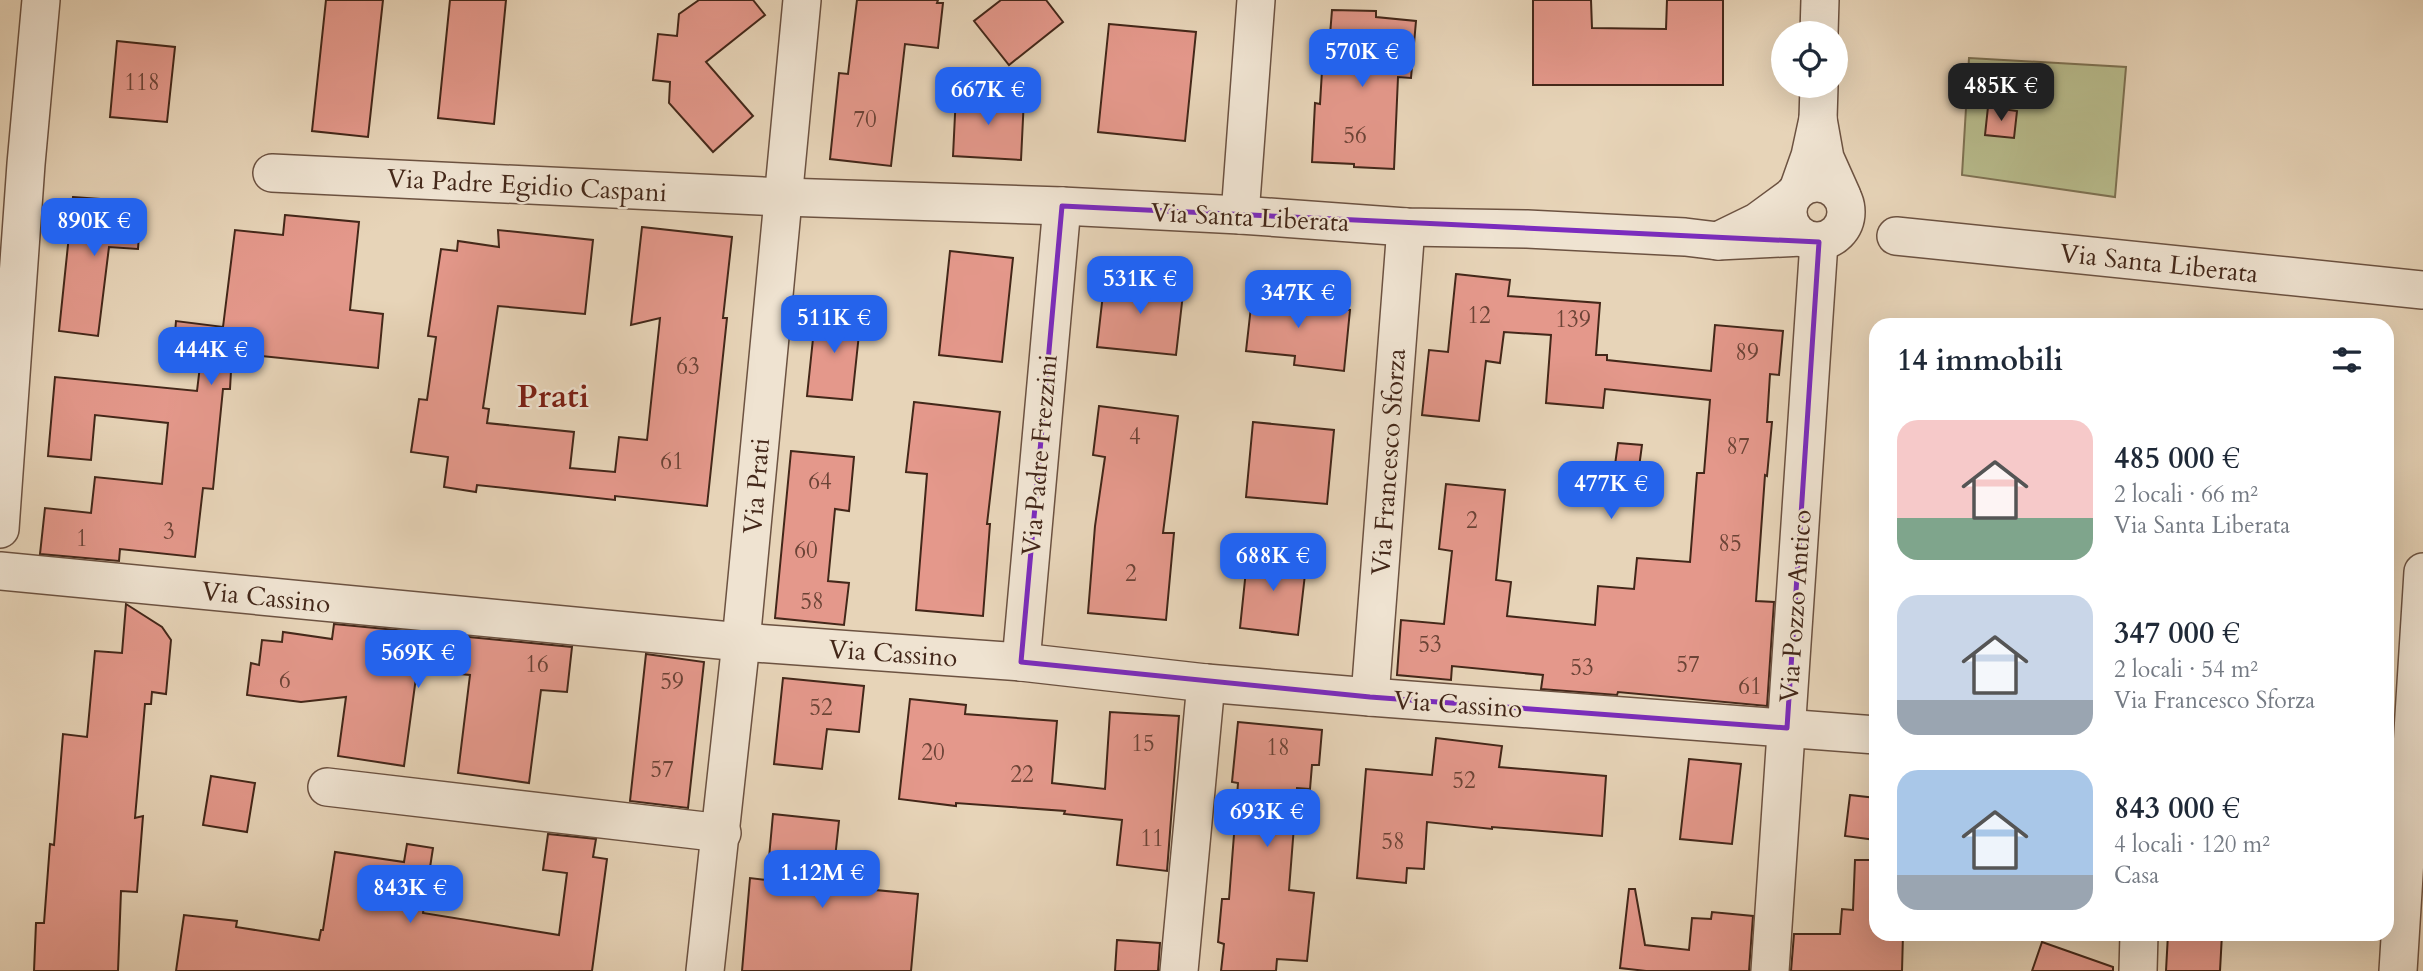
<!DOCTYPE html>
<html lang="it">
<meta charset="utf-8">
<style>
:root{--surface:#fff;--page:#f2f2f3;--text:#1f2937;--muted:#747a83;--accent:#2563eb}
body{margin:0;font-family:Cardo,serif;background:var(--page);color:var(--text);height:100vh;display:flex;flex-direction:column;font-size:26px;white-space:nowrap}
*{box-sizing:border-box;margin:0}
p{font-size:23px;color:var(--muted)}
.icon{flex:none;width:38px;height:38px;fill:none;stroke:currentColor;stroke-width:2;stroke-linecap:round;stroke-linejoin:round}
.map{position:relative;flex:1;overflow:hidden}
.details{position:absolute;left:1869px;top:318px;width:525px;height:623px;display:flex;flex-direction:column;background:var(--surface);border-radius:21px;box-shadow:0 7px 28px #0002}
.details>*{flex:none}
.fabs{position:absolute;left:1771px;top:21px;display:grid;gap:14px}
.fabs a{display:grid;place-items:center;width:77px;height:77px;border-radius:50%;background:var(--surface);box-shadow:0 7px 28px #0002;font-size:35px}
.price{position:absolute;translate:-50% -60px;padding:0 16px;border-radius:14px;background:var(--accent);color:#fff;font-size:23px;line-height:46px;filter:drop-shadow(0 2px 4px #0008)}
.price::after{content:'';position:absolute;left:50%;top:42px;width:21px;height:16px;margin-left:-10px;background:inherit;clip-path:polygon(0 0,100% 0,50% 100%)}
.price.selected{background:#222;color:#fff}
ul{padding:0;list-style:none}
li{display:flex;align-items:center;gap:21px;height:175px;padding:0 28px}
li span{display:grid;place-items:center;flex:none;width:196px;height:140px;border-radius:21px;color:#555}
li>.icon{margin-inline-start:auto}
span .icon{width:84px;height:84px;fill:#fffc;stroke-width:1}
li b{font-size:30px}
h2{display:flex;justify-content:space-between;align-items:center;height:84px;padding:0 28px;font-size:30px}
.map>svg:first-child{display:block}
.green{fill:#b8bc8d;stroke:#7e7253;stroke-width:2}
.building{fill:#e4988b;stroke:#432719;stroke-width:2}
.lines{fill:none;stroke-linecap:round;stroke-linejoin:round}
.minor-casing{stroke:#6c5241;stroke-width:40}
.minor{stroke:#efe3d1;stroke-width:37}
.marked{fill:none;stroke:#7b2cbf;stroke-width:5;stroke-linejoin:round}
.labels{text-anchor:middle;stroke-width:5;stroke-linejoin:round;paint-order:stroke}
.number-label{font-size:23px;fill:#6b4336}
.street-label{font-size:26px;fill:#432719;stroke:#efe3d1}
.district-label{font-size:33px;font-weight:bold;fill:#7a1f14;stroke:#efe3d1}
</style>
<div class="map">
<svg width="2423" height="971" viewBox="0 0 2423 971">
<rect width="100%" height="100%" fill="#e7d4b8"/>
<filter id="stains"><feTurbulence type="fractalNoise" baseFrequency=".00286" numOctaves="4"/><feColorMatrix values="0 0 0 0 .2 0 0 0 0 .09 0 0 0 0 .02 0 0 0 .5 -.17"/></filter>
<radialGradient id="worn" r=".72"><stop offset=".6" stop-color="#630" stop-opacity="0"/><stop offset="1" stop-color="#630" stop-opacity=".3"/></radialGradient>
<path class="green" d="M1969,58L2126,67L2115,197L1962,175Z"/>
<g class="building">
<path d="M326,0H383L368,137L312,131Z"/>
<path d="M450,0H506L494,124L438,118Z"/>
<path d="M699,0H753L765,15L706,62L753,116L713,152L669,103L670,82L653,80L658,34L677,36L679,14Z"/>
<path d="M857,0H938L937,3H943L938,48L905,44L891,166L830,159L839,73L848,74Z"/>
<path d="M1001,0H1046L1063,22L1009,65L974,21Z"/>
<path d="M1533,0H1591L1592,28L1666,29L1667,0H1723V85H1533Z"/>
<path d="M1332,10L1376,11V17L1416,21L1411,78L1398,77L1394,169L1354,167V164L1312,162L1315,103L1320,104L1324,38L1330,35Z"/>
<path d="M1109,24L1196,32L1185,141L1098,132Z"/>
<path d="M117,41L175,47L167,122L110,117Z"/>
<path d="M956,94L1024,98L1021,160L953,156Z"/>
<path d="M1988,107L2017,111L2014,138L1985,135Z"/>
<path d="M73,197L141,202L138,249L109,247L98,336L59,331Z"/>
<path d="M285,215L359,222L350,310L383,314L378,368L232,353L230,389H223L213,489L203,488L195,557L120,549L119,561L40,554L45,508L91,513L95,477L162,484L168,423L95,415L91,460L48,456L55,377L197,391L202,349L174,345L176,321L223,327L235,230L283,235Z"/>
<path d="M642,227L732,237L723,318H727L707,506L615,496V500L477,485L476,492L444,487L448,457L411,452L419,399L427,400L436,337L428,336L441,249L457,251L458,241L499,247L498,230L593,240L585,314L498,306L483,408L489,409L487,423L574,432L570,468L615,472L619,437L647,440L660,318L631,325Z"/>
<path d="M950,251L1013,258L1002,362L939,355Z"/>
<path d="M1456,274L1510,280L1508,296L1600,303L1596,355H1607V360L1711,371L1715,325L1783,331L1779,375L1770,374L1767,422H1772L1767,476L1765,475L1756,601L1774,602L1767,706L1618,692L1617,695L1541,689L1543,675L1452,666L1451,680L1397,675L1401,620L1444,624L1452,551L1439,549L1446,484L1505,490L1496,580L1511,582L1507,616L1595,625L1598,586L1634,589L1637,558L1690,562L1697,473H1704L1710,400L1605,389L1603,408L1546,403L1551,335L1504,332L1500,363L1486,361L1479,421L1422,415L1429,350L1448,352Z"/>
<path d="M1105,276L1184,285L1176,355L1097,347Z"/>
<path d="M1253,289L1301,294L1300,305L1350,310L1344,371L1294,365L1295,356L1246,351Z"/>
<path d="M816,310L861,315L852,400L807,396Z"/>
<path d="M914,402L1000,412L987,524H990L983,616L916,610L927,474L906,472Z"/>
<path d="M1099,406L1178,416L1163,533H1174L1166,620L1088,613L1095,526L1105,457L1093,455Z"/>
<path d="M1253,422L1334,430L1327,504L1246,497Z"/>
<path d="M1618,443L1642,445L1638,475L1614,472Z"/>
<path d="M791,451L854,457L849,511L835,509L828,581L849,583L844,625L775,618Z"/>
<path d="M1248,551L1307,557L1298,635L1240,628Z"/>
<path d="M126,604L162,627L171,640L166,694L152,692L151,704H145L135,818L143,816L137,892L121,891L118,971H34L36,923H44L50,844L54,845L63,734L87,737L95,651L122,653Z"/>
<path d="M334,624L572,647L567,692L541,690L529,783L458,773L470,675L417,670L404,766L338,756L346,697L301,702L247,695L251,663L259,665L262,640L282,642L283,632L332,639Z"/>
<path d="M646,654L704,662L688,808L630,801Z"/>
<path d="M783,678L864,686L859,732L827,729L822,769L774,764Z"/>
<path d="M910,699L966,705L965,714L1057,721L1052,783L1105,789L1110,712L1179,716L1167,871L1117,865L1122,820L1064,814L1065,811L956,803V806L899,799Z"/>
<path d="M1238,722L1322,730L1319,765H1312L1310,789L1297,788L1289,890L1314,893L1307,961L1277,959L1276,971H1221L1224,944L1218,942L1222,899H1229L1238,783L1232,782Z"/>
<path d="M1436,738L1502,746L1499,767L1606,776L1602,836L1492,827V829L1427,822L1424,869L1407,868L1406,883L1357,878L1366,769L1432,775Z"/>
<path d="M1689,759L1741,764L1732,844L1680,839Z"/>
<path d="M211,776L255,783L247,832L203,825Z"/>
<path d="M1850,795L1876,798V840L1845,836Z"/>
<path d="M773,814L839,821L832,886L918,894L911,971H742L750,878L767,880Z"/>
<path d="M548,834L596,839L593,857L607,859L592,971H176L184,915L237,921L236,927L319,940L321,930H323L335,852L404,862L407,844L433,848L423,913L559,935L567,873L543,870Z"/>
<path d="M1855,860H1876V934H1903L1902,971H1791L1794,934H1840L1842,909L1853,910Z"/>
<path d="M1629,889H1635L1645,945L1689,950L1692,918L1711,919L1712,912L1753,916L1749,971H1646L1620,968Z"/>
<path d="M2168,934H2222L2220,971H2166Z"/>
<path d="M1117,940L1160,943L1158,971H1115Z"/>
<path d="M2042,942L2113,967V971H2032Z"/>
</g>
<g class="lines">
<defs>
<g id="minor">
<path d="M1819,33L1820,0"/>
<path d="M1818,119L1819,86"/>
<path d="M272,173L783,197L1062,206L1240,215L1406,227L1527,229L1685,237L1718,241"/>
<circle cx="1817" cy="212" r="29"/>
<path d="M1798,190L1810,156L1818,119L1825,158L1842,196"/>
<path d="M1791,197L1757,222L1718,241L1802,237"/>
<path d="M1240,215L1256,0"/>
<path d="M1896,236L2423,290"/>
<path d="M0,529L26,164L41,0"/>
<path d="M0,571L741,642L1021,662L1206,683L1370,697L1876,735"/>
<path d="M1021,662L1062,206"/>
<path d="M1370,697L1406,227"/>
<path d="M327,787L722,833"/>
<path d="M705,971L741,642L802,0"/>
<path d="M1179,971L1206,683"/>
<path d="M1770,971L1819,242"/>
<path d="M2138,971L2139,934"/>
<path d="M2398,971L2423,572"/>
</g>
</defs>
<use href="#minor" class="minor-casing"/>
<use href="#minor" class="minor"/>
</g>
<path class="marked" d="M1062,206L1819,242L1787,728L1370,697L1021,662Z"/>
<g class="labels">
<g class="number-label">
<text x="142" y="90">118</text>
<text x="865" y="127">70</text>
<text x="1355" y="143">56</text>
<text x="1479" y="323">12</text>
<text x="1573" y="327">139</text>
<text x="1747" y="360">89</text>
<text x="688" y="374">63</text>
<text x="1135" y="444">4</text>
<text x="1738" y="454">87</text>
<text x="672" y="469">61</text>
<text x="820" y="489">64</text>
<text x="1472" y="528">2</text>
<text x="169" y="539">3</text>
<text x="82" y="546">1</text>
<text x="1730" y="551">85</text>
<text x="806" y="558">60</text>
<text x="1131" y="581">2</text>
<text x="812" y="609">58</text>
<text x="1430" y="652">53</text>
<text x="537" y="672">16</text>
<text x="1688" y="672">57</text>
<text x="1582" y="675">53</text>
<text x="285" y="688">6</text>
<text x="672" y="689">59</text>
<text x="1750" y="694">61</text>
<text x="821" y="715">52</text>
<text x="1143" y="751">15</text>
<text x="1278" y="755">18</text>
<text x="933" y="760">20</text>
<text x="662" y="777">57</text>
<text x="1022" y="782">22</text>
<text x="1464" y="788">52</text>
<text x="1152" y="846">11</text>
<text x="1393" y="849">58</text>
</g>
<g class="street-label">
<text transform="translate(527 185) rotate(3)" y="9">Via Padre Egidio Caspani</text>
<text transform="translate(1250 217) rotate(3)" y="9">Via Santa Liberata</text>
<text transform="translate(2159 263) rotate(6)" y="9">Via Santa Liberata</text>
<text transform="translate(1039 455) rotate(-85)" y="9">Via Padre Frezzini</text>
<text transform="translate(1388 462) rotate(-86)" y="9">Via Francesco Sforza</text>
<text transform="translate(756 486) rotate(-85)" y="9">Via Prati</text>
<text transform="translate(266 597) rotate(6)" y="9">Via Cassino</text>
<text transform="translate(1795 606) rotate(-86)" y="9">Via Pozzo Antico</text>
<text transform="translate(893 653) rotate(4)" y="9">Via Cassino</text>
<text transform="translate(1458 704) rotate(4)" y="9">Via Cassino</text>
</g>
<g class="district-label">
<text x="553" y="407">Prati</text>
</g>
</g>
<rect width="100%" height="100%" filter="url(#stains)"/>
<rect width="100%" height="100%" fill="url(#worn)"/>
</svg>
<div class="fabs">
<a><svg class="icon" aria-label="locate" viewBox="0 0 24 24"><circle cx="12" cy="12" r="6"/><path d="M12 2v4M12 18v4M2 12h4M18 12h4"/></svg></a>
</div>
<b class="price" style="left:1362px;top:89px">570K €</b>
<b class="price selected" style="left:2001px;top:123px">485K €</b>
<b class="price" style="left:988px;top:127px">667K €</b>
<b class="price" style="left:94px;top:258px">890K €</b>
<b class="price" style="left:1140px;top:316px">531K €</b>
<b class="price" style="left:1298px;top:330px">347K €</b>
<b class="price" style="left:834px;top:355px">511K €</b>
<b class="price" style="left:211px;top:387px">444K €</b>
<b class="price" style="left:1611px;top:521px">477K €</b>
<b class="price" style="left:1273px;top:593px">688K €</b>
<b class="price" style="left:418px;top:690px">569K €</b>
<b class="price" style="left:1267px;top:849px">693K €</b>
<b class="price" style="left:822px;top:910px">1.12M €</b>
<b class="price" style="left:410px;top:925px">843K €</b>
<section class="details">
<h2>14 immobili<svg class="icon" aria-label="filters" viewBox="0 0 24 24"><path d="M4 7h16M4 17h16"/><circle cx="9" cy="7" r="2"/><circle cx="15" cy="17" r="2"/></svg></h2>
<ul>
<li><span style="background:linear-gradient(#f6c9c9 70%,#7fa58c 0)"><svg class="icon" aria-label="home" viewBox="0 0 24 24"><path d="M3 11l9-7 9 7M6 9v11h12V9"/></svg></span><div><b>485 000 €</b><p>2 locali · 66 m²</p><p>Via Santa Liberata</p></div></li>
<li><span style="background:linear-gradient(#c9d6e8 75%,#9aa5b1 0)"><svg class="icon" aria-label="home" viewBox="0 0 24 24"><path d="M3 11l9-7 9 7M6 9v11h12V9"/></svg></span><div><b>347 000 €</b><p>2 locali · 54 m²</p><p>Via Francesco Sforza</p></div></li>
<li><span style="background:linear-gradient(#a9c7e8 75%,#9aa5b1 0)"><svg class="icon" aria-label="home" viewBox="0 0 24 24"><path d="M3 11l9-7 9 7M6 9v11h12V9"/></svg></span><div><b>843 000 €</b><p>4 locali · 120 m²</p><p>Casa</p></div></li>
</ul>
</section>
</div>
